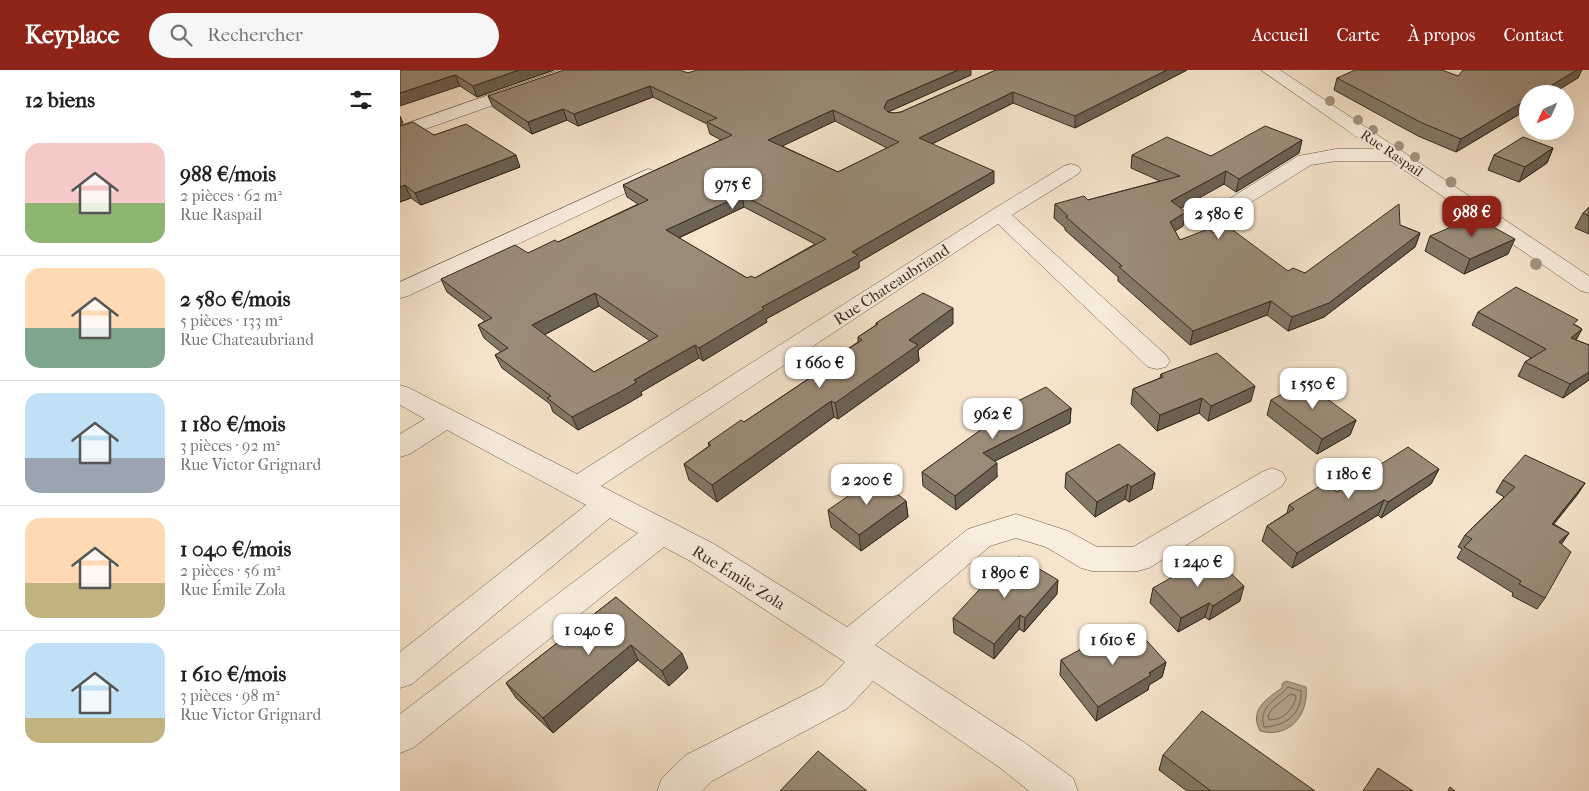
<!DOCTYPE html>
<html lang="fr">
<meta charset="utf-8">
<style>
:root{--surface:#fff;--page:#f6f6f6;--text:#222;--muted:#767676;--line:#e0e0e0;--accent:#8f2418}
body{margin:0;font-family:"IM FELL French Canon",serif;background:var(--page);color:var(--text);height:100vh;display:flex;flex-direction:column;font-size:19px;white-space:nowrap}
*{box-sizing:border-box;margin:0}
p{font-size:16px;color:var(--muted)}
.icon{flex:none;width:28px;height:28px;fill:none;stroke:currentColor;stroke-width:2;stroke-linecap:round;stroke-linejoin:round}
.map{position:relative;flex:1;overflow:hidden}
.sheet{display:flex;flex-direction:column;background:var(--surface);width:400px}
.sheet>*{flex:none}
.needle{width:32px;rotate:225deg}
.controls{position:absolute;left:1119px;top:15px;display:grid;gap:10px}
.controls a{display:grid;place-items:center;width:55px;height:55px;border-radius:50%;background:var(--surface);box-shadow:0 5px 20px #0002;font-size:25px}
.price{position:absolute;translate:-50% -42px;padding:0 11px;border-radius:10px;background:#fff;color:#222;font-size:16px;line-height:32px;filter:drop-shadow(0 1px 2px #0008)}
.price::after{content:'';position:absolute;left:50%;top:30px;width:15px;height:11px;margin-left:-8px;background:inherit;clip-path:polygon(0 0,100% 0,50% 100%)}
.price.on{background:var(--accent);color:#fff}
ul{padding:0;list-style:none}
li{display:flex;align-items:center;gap:15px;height:125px;padding:0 25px}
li+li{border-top:1px solid var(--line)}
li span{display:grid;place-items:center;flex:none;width:140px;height:100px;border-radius:15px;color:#555}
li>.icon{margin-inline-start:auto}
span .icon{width:60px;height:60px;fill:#fffc;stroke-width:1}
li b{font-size:21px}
h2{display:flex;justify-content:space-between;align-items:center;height:60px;padding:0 25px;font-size:21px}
header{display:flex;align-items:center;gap:30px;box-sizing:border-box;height:70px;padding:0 25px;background:var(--accent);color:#fff}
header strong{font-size:24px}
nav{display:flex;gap:28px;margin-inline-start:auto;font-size:18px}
.search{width:350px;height:45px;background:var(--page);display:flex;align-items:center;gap:12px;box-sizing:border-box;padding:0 18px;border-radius:28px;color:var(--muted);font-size:19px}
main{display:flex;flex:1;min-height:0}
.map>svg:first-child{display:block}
.water{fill:#b5a590;stroke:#837462}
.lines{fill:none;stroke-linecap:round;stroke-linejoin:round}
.shore{stroke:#766856;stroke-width:1}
.minor-casing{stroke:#675948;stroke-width:1}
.minor{fill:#f9edde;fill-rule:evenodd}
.tree{fill:#a3947f}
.wall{fill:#847867;stroke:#372b1c;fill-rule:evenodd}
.shaded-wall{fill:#6c6154;stroke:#372b1c}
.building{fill:#9a8b78;stroke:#372b1c;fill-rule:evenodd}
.labels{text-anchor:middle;stroke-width:4;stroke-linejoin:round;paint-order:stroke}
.far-street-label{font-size:14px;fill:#372b1c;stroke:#f9edde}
.street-label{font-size:16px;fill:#372b1c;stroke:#f9edde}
</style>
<header>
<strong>Keyplace</strong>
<div class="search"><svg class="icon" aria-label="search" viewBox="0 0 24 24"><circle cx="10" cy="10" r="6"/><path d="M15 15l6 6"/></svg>Rechercher</div>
<nav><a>Accueil</a><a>Carte</a><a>À propos</a><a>Contact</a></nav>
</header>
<main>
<section class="sheet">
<h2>12 biens<svg class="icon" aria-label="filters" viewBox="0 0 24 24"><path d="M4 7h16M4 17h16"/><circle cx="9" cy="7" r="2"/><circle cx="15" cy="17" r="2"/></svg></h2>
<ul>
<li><span style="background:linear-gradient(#f6c9c9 60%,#8fb573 0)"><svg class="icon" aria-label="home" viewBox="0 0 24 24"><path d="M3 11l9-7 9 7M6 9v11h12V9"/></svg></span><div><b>988 €/mois</b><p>2 pièces · 62 m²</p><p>Rue Raspail</p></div></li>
<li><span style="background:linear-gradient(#ffd9b3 60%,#7fa58c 0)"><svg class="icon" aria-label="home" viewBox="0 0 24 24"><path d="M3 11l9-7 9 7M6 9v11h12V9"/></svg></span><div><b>2 580 €/mois</b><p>5 pièces · 133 m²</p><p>Rue Chateaubriand</p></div></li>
<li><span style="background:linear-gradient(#bfe0f5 65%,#9aa5b1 0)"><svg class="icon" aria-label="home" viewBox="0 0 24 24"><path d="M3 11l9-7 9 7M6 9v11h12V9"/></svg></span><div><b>1 180 €/mois</b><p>3 pièces · 92 m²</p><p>Rue Victor Grignard</p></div></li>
<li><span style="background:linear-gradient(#ffd9b3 65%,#c2b280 0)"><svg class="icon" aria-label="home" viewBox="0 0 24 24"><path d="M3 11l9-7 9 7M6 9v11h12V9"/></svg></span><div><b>1 040 €/mois</b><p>2 pièces · 56 m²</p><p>Rue Émile Zola</p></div></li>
<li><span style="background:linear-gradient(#bfe0f5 75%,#c2b280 0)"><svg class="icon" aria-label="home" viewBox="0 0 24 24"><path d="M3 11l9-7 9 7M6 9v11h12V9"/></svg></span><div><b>1 610 €/mois</b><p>3 pièces · 98 m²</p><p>Rue Victor Grignard</p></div></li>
</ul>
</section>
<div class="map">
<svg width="1189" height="721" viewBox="0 0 1189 721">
<rect width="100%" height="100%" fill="#f6e4cc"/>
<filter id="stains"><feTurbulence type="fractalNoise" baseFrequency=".004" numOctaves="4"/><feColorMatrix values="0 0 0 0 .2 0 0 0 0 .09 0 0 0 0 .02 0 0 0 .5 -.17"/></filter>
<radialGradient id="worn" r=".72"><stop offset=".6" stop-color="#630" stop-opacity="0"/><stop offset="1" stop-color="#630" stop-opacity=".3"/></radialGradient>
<path class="water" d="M886,611L906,617C909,644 890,669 860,661C849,640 866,629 882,618V614Z"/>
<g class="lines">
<g class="shore">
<path d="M888,617L901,621C902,644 886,656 864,657C858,636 876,631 888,617Z"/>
<path d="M891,624L895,625L896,628C892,641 883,650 869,650L868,646L872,639Z"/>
</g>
<defs>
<g id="minor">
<path d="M160,0H184L182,4L0,68V56Z"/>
<path d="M861,0H880L1189,206V223L1181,221L991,91H936L911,95L811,157L804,159L797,157L793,153L797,149L898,86L936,79H974Z"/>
<path d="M671,94L678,96L681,100L678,104L612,145L766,285L770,291L766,297L757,299L748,297L598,154L201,416L314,474L447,557L568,459L616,444L668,461L697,477H733L862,402L872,398L882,402L886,409L882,416L749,498L738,501H692L681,498L646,477L616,468L590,476L475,575L625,673L673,708L678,721H629L599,697L473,611L448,638L312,711L302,721H257L262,708L286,685L422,616L445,592L292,492L264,477L13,678L0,683V644L238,463L210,448L12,614L0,618V582L186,435L47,360L10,384L0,387V364L25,349L0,335V315L9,318L177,404L592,140L664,96Z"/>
<path d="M248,99L255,101L258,105L255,109L8,226L0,228V212Z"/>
</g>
</defs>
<use href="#minor" class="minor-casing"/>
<use href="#minor" class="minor"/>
</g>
<g class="tree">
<circle cx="930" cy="31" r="5"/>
<circle cx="958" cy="50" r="5"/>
<circle cx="973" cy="60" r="5"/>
<circle cx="999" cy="76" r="5"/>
<circle cx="1015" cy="87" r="5"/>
<circle cx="1051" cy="112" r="5.5"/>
<circle cx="1136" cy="194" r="6"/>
</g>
<g class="wall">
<path d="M0,0H154L77,27L60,16Z"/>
<path d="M596,0H787L675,58L613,33L532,74L594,113L459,192V198L366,249L367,252L303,291L299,288L241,322L242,325L225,335L178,360L153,342L150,334L102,298L95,285L101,282L84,268L78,255L85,251L47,222L41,209L128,183L158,172L238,134L227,127L223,115L321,70L310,64L307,54L253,27L178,56L167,50L132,64L93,37L88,26L288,3L571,5L488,42L494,43L501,42ZM435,51L487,78L438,102L382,76ZM344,137L415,174L355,208H347L279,168ZM199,236L250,271L194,302L144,265Z"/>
<path d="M1058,6L1178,8L1128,24V39L1056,82L1018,66L934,20L937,8Z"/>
<path d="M0,56L34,65L120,97L21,135L11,128L0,132Z"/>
<path d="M902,70L899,83L836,122L824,114L780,138L783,156L775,161L780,170L814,163L888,201L905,203L1000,155L1020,163L1015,177L924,247L888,261L867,245L790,275L718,211V207L665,160V158L654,148L655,134L688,130L760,111L731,98L732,85L811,86Z"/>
<path d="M1153,78L1147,93L1119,112L1088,100L1094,85Z"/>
<path d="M1189,137V164L1175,158L1183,143Z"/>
<path d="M1030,166L1108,184L1064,204L1025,181Z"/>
<path d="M1078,242L1176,255L1182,259L1176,270L1189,275V310L1163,328L1118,306L1125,292L1131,288L1072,255Z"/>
<path d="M476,253L553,254L518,280L519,291L438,349L434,347L317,432L289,410L284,394L309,376L308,373L344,352L423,299L422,296L458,272V267L476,255Z"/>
<path d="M761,304L851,331L808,351L799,343L757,361L731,334L733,319L760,308Z"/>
<path d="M871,330L956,350L950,365L917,384L867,345Z"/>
<path d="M671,338L670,353L595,391L597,407L556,440L523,416L522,402L584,358V348Z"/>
<path d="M1039,399L1031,414L981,448L978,445L892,498L862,471L867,456L887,443L889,435L937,422Z"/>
<path d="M666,403H755L752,419L729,432L725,429L695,447L665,418Z"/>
<path d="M1103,410L1185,413L1177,425L1154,454L1169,463L1161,474L1145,528L1137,539L1112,526L1113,523L1057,488L1062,479L1058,477L1065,465L1104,427L1096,422Z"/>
<path d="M506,431L508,447L461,481L431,457L428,440Z"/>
<path d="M802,499L840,531L809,550L805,547L778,562L750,533L753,518Z"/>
<path d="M657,524L624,562L619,559L594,589L554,563L553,548Z"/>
<path d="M216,527L288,598L269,616L238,590L153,663L116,628L106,613Z"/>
<path d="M721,570L766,592L762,607L749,615L748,620L696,651L660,605L661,590L694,575Z"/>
<path d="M763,685L915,721H787L759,700Z"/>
</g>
<g class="shaded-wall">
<path d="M119,0H154L77,27L73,16Z"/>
<path d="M558,0H571V5L488,42L484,49V38L487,31Z"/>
<path d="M767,0H787L675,58V46Z"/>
<path d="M1177,0H1182L1178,8L1152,24H1137Z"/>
<path d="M55,5L60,16L0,36V23Z"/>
<path d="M250,16L253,27L178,56L174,44Z"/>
<path d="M613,22V33L520,80L519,68Z"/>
<path d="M1128,29V39L1056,82L1061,69Z"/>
<path d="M163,39L167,50L132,64L128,52Z"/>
<path d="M433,40L435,51L370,82L368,70Z"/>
<path d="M0,46L3,53L0,55Z"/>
<path d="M902,70L899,83L836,122L839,109Z"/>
<path d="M1153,78L1147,93L1119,112L1125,97Z"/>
<path d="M116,85L120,97L21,135L15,123Z"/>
<path d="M594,101V113L459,192V198L366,249L367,252L303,291L299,278L362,237L452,182Z"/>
<path d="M826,101L824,114L769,145L771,131Z"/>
<path d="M5,115L11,128L0,132V117Z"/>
<path d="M342,125L344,137L269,172L266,160Z"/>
<path d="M786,142L783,156L768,165L770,152Z"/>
<path d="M1020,163L1015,177L924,247L888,261L892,247Z"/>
<path d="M1115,169L1108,184L1064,204L1070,189Z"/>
<path d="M195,223L199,236L138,268L132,255Z"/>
<path d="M871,231L867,245L790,275L793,261Z"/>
<path d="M553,238V254L518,280L519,291L438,349L435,333L509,270Z"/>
<path d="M1182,259L1175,272L1171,268Z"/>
<path d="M295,275L299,288L241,322L242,325L225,335L178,360L172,347L234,310Z"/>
<path d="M1189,302V310L1163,328L1170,314Z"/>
<path d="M855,316L851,331L808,351L811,336Z"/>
<path d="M802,328L799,343L757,361L760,345Z"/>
<path d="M431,331L434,347L317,432L312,415Z"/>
<path d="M671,338L670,353L583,397V383Z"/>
<path d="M956,350L950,365L917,384L922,369Z"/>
<path d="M597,393V407L556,440L555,426Z"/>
<path d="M1039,399L1031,414L981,448L988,432Z"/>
<path d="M755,403L752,419L729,432L731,417Z"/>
<path d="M1185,413L1177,425L1145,465L1152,454Z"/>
<path d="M728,414L725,429L695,447L697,432Z"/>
<path d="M984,430L978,445L892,498L897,483Z"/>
<path d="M506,431L508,447L461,481L459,465Z"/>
<path d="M1169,463L1161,475L1159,472Z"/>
<path d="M658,510L657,524L624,562L625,548Z"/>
<path d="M844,516L840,531L809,550L813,536Z"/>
<path d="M809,533L805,547L778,562L781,548Z"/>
<path d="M620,545L619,559L594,589V574Z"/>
<path d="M231,575L238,590L153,663L143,648Z"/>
<path d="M282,583L288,598L269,616L262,601Z"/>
<path d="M766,592L762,607L749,615L748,620L696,651L698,637Z"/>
</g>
<g class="building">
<path d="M0,0H119L73,16L55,5L0,23Z"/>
<path d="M164,0H280L288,3L297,0H558L487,31L484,38L488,42L494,43L501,42L596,0H767L675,46L613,22L519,68L594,101L452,182L458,185L362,237L364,239L299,278L295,275L234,310L237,312L220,322L172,347L147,328L151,326L95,285L108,278L78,255L92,248L41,209L115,175L128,183L155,170L158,172L248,130L223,115L332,65L307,52L317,48L250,16L174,44L163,39L128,52L88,26ZM433,40L499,72L438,102L368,70ZM342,125L426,169L355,208L351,206L347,208L266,160ZM195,223L258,266L194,302L132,255Z"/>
<path d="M955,0H1042L1058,6L1063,0H1177L1137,24H1128V29L1061,69L1022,53L937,8Z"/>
<path d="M13,52L34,65L66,54L116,85L15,123L5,115L0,117V56Z"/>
<path d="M865,56L902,70L839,109L826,101L771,131L786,142L770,152L780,170L808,159L814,163L830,158L888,201L893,198L905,203L999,134L1000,155L1020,163L929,233L892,247L871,231L793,261L719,197L722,196L666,147L668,146L655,134L684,126L688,130L780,106L732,85L767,67L811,86Z"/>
<path d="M1123,67L1153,78L1125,97L1094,85Z"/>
<path d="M1189,137V146L1183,143Z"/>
<path d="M1075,147L1115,169L1070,189L1030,166Z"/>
<path d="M1116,217L1178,250L1173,254L1182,259L1171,268L1189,275V302L1170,314L1125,292L1146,279L1078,242Z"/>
<path d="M523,223L553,238L509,270L518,275L435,333L431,331L312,415L284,394L311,375L308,373L341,350L344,352L425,298L422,296L462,270L458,267L478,254L476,253Z"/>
<path d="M817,283L855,316L811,336L802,328L760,345L733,319L763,307L761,304Z"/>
<path d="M904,312L956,350L922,369L871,330Z"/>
<path d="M646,317L671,338L583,383L597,393L555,426L522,402L589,354L584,348Z"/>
<path d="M719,374L755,403L731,417L728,414L697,432L666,403Z"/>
<path d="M1008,377L1039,399L988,432L984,430L897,483L867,456L894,439L889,435L925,413L937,422Z"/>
<path d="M1125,385L1185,413L1152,454L1169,463L1159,472L1171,482L1145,528L1119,514L1121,511L1064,477L1072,469L1065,465L1115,417L1103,410Z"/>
<path d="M476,407L506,431L459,465L428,440Z"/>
<path d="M619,487L658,510L625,548L620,545L594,574L553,548L602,495Z"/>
<path d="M817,490L844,516L813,536L809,533L781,548L753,518L797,493L802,499Z"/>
<path d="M216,527L282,583L262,601L231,575L143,648L106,613Z"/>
<path d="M738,561L766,592L749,603L751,605L698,637L661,590L692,573L694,575L716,564L721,570Z"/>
<path d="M802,641L915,721H811L763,685Z"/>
<path d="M418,681L467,721H380Z"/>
<path d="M978,698L1013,721H963Z"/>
<path d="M1050,717L1055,721H1048Z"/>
</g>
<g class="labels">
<g class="far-street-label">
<text transform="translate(992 83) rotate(34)" y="5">Rue Raspail</text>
</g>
<g class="street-label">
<text transform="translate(491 214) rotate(-33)" y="6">Rue Chateaubriand</text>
<text transform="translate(339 507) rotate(32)" y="6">Rue Émile Zola</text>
</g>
</g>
<rect width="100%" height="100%" filter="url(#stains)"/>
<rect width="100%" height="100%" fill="url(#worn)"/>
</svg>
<div class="controls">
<a><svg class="needle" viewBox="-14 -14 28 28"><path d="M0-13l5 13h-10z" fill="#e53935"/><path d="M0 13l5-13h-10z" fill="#767676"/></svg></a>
</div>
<b class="price" style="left:333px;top:140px">975 €</b>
<b class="price on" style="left:1072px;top:168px">988 €</b>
<b class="price" style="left:819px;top:170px">2 580 €</b>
<b class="price" style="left:420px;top:319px">1 660 €</b>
<b class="price" style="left:913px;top:340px">1 550 €</b>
<b class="price" style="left:593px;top:370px">962 €</b>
<b class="price" style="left:949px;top:430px">1 180 €</b>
<b class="price" style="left:467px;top:436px">2 200 €</b>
<b class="price" style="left:798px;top:518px">1 240 €</b>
<b class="price" style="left:605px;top:529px">1 890 €</b>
<b class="price" style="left:189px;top:586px">1 040 €</b>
<b class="price" style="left:713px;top:596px">1 610 €</b>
</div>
</main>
